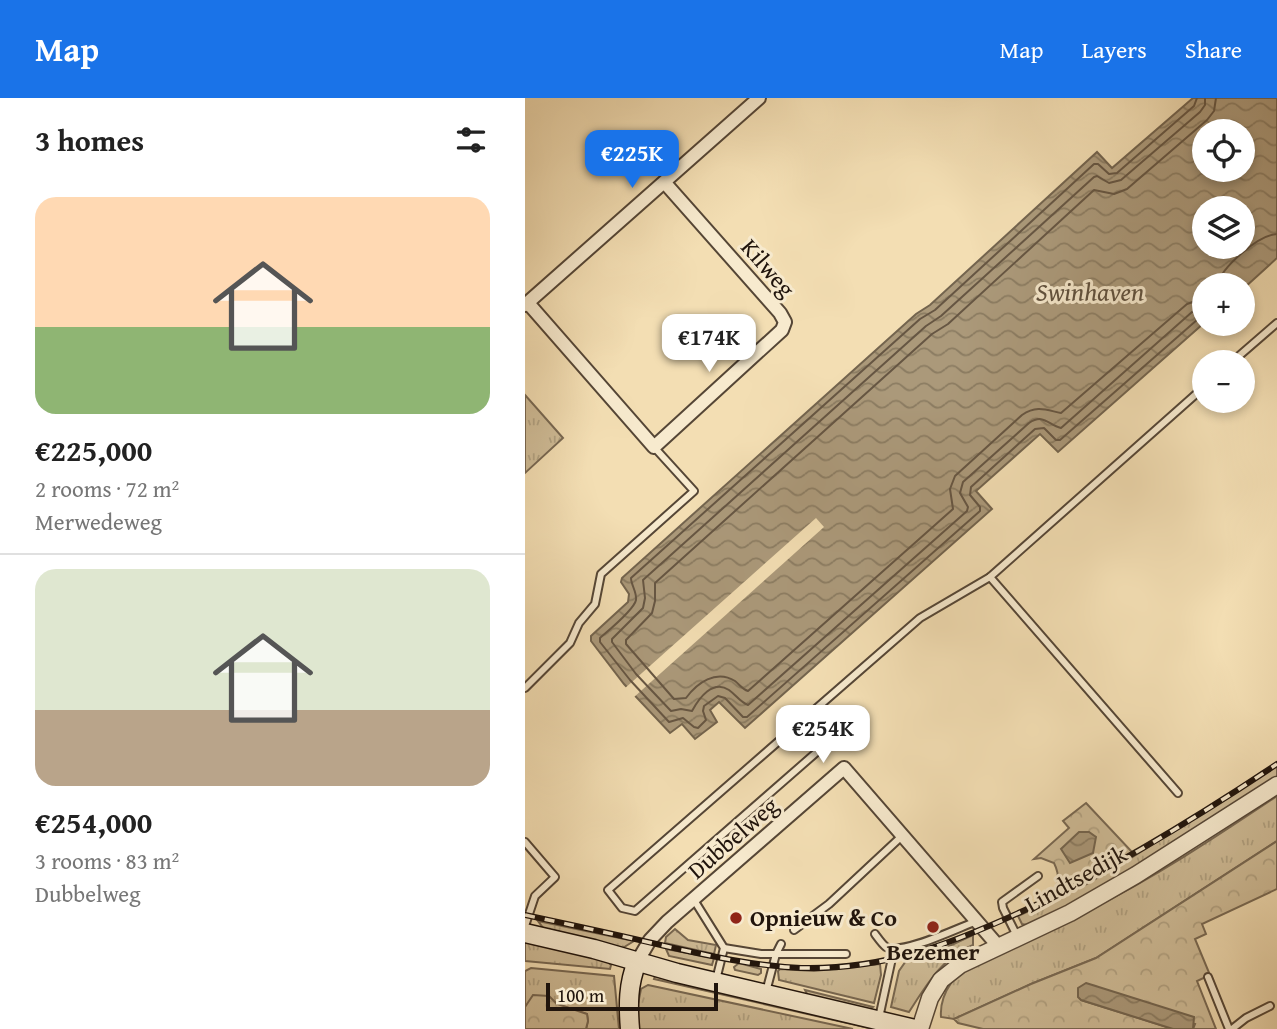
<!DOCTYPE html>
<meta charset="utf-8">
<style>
:root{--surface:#fff;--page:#f6f6f6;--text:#222;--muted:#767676;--line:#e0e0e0;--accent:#1a73e8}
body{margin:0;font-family:"Gentium Book Plus",serif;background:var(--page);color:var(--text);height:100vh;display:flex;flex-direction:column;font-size:26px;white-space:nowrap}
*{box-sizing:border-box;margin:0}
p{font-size:23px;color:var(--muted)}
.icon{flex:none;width:38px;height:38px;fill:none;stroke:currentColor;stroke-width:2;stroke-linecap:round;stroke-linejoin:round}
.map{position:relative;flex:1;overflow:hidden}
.details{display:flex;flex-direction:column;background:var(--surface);width:525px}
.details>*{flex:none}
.fabs{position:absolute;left:667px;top:21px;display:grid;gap:14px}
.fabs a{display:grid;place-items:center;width:63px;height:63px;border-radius:50%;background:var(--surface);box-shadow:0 4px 10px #0003;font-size:35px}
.scale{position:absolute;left:21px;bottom:18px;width:172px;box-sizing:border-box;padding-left:7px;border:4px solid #20140c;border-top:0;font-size:19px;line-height:24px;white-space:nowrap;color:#20140c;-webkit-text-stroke:5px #f7eace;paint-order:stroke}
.price{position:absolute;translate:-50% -60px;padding:0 16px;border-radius:14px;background:#fff;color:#222;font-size:23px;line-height:46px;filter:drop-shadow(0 2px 4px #0008)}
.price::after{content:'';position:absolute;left:50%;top:42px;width:21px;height:16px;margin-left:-10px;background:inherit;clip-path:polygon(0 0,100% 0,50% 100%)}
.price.selected{background:var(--accent);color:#fff}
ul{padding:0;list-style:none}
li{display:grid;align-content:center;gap:14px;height:371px;padding:0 35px}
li+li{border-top:2px solid var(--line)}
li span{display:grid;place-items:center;height:217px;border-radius:21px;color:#555}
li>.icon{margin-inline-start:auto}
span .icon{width:126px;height:126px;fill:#fffc;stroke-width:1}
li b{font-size:30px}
h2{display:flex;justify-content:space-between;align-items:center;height:84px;padding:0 35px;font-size:30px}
header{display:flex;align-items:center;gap:42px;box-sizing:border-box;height:98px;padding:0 35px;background:var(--accent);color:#fff}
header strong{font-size:33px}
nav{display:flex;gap:38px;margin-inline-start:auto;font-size:24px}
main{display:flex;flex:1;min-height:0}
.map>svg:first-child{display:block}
.grass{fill:url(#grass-tufts);stroke:#786852;stroke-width:2}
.forest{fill:url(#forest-crowns);stroke:#786852;stroke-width:2}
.water{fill:url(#water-waves);stroke:#73644e;stroke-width:2;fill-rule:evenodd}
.pier{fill:#f3deb3}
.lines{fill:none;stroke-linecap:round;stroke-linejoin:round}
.shore{stroke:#665643;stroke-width:2}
.service-casing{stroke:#554636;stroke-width:10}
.minor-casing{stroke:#554636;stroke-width:16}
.tertiary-casing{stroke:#554636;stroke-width:19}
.secondary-casing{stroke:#20140c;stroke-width:21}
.service{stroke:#f7eace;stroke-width:6}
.minor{stroke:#f7eace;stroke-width:12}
.tertiary{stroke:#f7eace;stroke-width:16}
.secondary{stroke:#f7eace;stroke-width:18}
.rail-casing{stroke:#20140c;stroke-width:6}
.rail{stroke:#f7eace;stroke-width:3.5;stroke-dasharray:10;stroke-linecap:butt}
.poi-dot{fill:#8f2418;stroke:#f7eace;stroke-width:2.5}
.labels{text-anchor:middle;stroke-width:6;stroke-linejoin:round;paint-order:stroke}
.street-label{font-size:24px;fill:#20140c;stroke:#f7eace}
.poi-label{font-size:24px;font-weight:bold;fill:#20140c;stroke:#f7eace;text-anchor:start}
.water-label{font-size:26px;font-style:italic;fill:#5f503d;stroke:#f7eace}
</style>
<header>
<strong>Map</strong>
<nav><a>Map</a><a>Layers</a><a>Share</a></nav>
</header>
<main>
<section class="details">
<h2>3 homes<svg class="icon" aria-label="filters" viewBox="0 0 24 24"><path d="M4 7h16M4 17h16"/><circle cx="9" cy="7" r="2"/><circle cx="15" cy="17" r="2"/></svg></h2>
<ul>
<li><span style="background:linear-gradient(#ffd9b3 60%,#8fb573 0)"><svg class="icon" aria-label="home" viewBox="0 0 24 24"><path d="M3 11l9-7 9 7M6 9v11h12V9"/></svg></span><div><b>€225,000</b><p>2 rooms · 72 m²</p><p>Merwedeweg</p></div></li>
<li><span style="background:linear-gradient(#dfe7d0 65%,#b9a48a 0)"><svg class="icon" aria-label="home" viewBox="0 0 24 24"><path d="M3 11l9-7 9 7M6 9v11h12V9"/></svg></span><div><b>€254,000</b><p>3 rooms · 83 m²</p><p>Dubbelweg</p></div></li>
</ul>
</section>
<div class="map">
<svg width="752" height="931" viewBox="0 0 752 931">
<defs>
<pattern id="grass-tufts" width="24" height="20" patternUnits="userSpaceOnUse" patternTransform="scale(1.75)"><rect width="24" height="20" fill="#cfbc97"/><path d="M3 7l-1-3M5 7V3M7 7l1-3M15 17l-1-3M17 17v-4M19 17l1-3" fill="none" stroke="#b1a181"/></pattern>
<pattern id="forest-crowns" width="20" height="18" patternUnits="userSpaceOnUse" patternTransform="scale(1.75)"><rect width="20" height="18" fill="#cfbc97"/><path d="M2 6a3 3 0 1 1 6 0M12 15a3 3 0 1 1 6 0" fill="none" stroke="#b1a181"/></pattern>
<pattern id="water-waves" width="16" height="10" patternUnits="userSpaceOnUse" patternTransform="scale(1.75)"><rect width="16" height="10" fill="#ab997a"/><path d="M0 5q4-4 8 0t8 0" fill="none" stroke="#8b7c62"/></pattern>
</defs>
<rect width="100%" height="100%" fill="#f3deb3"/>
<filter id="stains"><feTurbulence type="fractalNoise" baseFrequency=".00286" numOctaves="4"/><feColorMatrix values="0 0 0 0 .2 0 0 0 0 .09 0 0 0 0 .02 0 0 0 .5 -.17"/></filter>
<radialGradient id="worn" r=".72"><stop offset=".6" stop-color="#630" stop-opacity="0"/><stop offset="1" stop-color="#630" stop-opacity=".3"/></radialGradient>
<g class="grass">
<path d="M0,297L38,340L0,375Z"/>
<path d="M752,668V682L555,805L502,827L497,826L493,818L558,788L595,767Z"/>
<path d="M752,698V743L571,860L506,886L429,921L416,919C414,894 433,872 453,860C486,840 531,828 566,811C631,779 692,738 752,698Z"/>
<path d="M13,823L109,843L96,851L19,831Z"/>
<path d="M150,831L163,842L191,847L189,856L140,845L141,839Z"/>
<path d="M448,837V847C417,859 401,888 384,914L366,909L374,873L383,860L420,850Z"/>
<path d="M0,843L80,861L86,867L85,871L0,863Z"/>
<path d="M141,851L189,860L187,867L144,858Z"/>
<path d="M214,865L236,871V875L233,877L210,872L209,869Z"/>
<path d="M355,866L356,877L349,905L254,882L253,873L255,871L289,873Z"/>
<path d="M6,870L89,878L94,931H61L63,923L62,916L32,906L0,909V873Z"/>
<path d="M133,877L344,926V930L129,881L130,878Z"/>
<path d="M123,887L328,931H113V906L116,891Z"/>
<path d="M280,892L348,909L344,912L283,898Z"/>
</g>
<g class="forest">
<path d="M561,705L608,755L566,781L525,800C533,787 536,779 529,765L516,760L509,761L544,730L538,723Z"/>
<path d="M752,743V791L677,826L681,836L670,841L685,877L672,883L691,931H668L670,926L556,902L648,931H458L433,925L429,921L506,886L571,860Z"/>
<path d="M8,897L24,898L32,906L62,916L63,923L61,931H0V909Z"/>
</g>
<g class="water">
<path d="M668,0H752V160L718,191V187H679V225L533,354L515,336L451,393L467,411L220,630L194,604L185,612L192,624L170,641L157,626L145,635L99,586L66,543V538L103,504L104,496L96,484L97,480L391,216L405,207L572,54L587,70ZM679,33H718V72H679ZM679,110H718V149H679Z"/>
<path d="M554,734H564L571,739L568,755L545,765L536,751Z"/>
<path d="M561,885L669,919L668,931H648L556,902L553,899V890Z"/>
</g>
<path class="pier" d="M291,420L299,429L108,600L99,591Z"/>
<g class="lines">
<g class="shore">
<path d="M672,0L669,8L592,75L584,76L573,66H569L410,212L395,221L106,480C106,487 112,494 111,502C109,512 84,532 75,540V544L105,582L144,624L158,620L169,629L173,630L181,622L178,613L179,608L193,598L200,600L218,619H222L455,413V409L445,397L446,389L510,331L519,330L531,342H535L673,221L679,219"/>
<path d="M692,187C697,169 733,137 752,136"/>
<path d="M679,200L662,206L536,315C521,312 512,307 497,317L430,378L425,391L428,411L223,593C217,591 215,587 210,583C191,571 172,585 161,600L149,601L101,546V542L127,515L130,503V485L407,236L423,226L569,92L589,96L602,91L682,22L689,13L691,0"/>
<path d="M679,210L667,214L536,330C523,327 519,315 504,325L438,384L435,395L443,409L442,413L223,607C215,604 211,597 204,592C188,581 174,600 167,613L156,611L146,613L111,576L87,544V541L118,510L120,500L118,482L401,228L416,218L569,79L572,78L584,85L596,82L675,14L680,7V0"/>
</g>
<defs>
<g id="service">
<path d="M707,264L752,225"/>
<path d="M465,479L653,695"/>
<path d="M0,590L45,545L54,525L70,506L76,476L169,393L129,349"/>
<path d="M295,608L317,632L110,813L97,810L83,792L395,520L465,479L679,289"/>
<path d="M0,744L30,779L10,798L0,828"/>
<path d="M169,802L199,850L191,882"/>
<path d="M269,832L304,806L378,737"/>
<path d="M350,836C353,840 357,846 361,849C376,858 435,829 452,823"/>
<path d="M492,838L478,810L477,804L513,778"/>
<path d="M199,850L236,856H321"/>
<path d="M683,879L704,931"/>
<path d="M241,894L251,856L256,846"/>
<path d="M354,920L369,851"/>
<path d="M707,931L721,920L745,908"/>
</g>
<g id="minor">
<path d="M3,205L129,349L257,232L260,224L255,215L140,85"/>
<path d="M0,207L234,0"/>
<path d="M112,864L125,842L142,824L319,670L474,849"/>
</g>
<path id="tertiary" d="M395,931L405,900L416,882L435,867L545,815L611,777L752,687"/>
<g id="secondary">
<path d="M0,835L69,851L152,875L390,931"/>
<path d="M105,931C103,907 103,886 112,864"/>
</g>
</defs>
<use href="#service" class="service-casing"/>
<use href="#minor" class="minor-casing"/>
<use href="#tertiary" class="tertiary-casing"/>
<use href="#secondary" class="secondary-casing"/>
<use href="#service" class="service"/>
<use href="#minor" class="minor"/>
<use href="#tertiary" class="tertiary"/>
<use href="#secondary" class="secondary"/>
<defs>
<path id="rail" d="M0,817C47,827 93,837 140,848C185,858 229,868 276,870C359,872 426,846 500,812C588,771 671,720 752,666"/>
</defs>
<use href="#rail" class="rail-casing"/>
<use href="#rail" class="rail"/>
</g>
<g class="poi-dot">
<circle cx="211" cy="820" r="7"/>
<circle cx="408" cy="829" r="7"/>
</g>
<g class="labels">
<g class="street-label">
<text transform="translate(243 170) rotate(49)" y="8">Kilweg</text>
<text transform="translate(208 740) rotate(-41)" y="8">Dubbelweg</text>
<text transform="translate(551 781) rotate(-29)" y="8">Lindtsedijk</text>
</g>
<g class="poi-label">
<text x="225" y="828">Opnieuw &amp; Co</text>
<text x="408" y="862" text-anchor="middle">Bezemer</text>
</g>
<g class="water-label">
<text x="565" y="203">Swinhaven</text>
</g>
</g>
<rect width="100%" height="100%" filter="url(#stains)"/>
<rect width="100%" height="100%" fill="url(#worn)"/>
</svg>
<div class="fabs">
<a><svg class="icon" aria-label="locate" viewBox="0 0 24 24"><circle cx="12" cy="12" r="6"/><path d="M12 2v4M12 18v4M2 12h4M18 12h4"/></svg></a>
<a><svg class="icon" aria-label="layers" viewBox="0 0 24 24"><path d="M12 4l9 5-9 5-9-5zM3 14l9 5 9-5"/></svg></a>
<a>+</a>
<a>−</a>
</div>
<div class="scale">100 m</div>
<b class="price selected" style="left:107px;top:92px">€225K</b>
<b class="price" style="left:184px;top:276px">€174K</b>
<b class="price" style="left:298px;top:667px">€254K</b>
</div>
</main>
